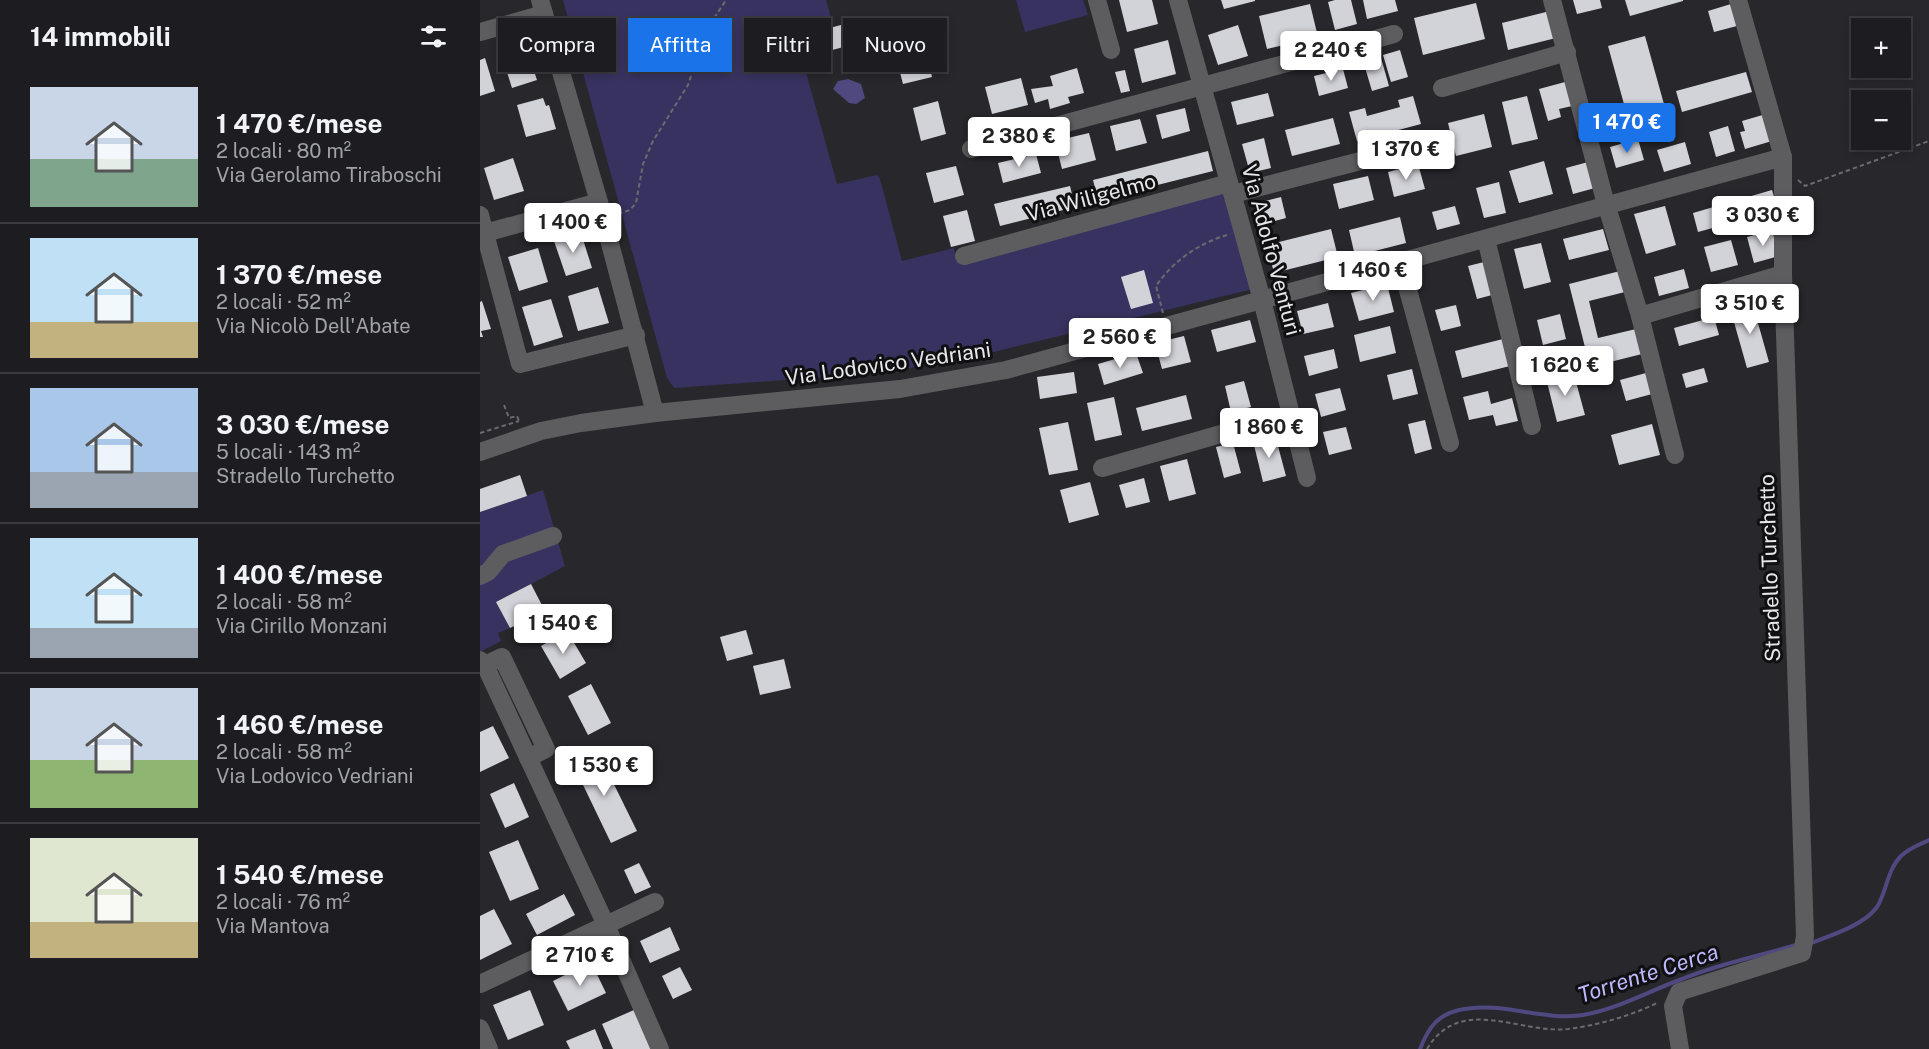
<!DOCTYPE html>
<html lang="it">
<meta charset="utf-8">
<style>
:root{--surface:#1d1d21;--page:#25262a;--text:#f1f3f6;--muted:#a0a2a5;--line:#3b3b3f;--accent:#1a73e8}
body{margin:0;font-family:"Public Sans",sans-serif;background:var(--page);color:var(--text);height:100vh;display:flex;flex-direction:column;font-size:22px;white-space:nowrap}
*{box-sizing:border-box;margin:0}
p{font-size:20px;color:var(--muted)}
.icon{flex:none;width:33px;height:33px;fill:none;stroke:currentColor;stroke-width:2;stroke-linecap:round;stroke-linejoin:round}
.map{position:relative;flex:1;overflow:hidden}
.drawer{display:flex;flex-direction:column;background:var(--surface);width:480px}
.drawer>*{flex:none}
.banner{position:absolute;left:18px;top:18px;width:570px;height:54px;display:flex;gap:12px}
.controls{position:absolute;left:1371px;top:18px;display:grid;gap:12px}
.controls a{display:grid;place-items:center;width:60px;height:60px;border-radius:0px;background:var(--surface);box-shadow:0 3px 9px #0003,0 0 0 2px var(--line);font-size:30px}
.price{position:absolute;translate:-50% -51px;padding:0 14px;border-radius:6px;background:#fff;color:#222;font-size:20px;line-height:39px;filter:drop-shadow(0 2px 3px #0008)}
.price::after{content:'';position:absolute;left:50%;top:36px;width:18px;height:14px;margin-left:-9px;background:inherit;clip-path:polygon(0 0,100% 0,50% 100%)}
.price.selected{background:var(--accent);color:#fff}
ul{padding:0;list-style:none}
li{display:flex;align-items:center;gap:18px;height:150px;padding:0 30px}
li+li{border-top:2px solid var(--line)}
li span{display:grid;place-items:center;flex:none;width:168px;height:120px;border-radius:0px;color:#555}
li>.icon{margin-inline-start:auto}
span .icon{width:72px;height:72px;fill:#fffc;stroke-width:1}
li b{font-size:26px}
h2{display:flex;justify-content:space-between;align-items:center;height:72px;padding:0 30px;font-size:26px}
.chip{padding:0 21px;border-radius:0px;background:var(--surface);box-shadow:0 3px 9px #0003,0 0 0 2px var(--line);font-size:21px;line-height:54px}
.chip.selected{background:var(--accent);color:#fff}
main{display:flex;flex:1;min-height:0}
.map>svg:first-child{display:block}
.green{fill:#383260}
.water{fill:#4f4980}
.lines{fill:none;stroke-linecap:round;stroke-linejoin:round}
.stream{stroke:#4f4980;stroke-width:4}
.building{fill:#d2d2d9}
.path{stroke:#6b6b6f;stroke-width:2;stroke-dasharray:4.5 3;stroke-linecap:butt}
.minor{stroke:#5d5d60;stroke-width:18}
.labels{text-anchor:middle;stroke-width:6;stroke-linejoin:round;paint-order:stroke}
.street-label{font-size:21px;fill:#e7e7ea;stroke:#101012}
.water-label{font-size:22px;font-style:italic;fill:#bdb8fc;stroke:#101012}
</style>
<main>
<section class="drawer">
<h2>14 immobili<svg class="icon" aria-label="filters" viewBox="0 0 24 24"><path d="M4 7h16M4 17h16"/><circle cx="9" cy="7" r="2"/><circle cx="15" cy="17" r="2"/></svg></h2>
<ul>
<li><span style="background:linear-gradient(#c9d6e8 60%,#7fa58c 0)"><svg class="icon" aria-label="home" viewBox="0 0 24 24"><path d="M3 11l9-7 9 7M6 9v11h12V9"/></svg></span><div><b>1 470 €/mese</b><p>2 locali · 80 m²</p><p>Via Gerolamo Tiraboschi</p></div></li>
<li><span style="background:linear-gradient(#bfe0f5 70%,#c2b280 0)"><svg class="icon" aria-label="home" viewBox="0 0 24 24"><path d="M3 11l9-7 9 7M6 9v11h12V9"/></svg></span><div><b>1 370 €/mese</b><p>2 locali · 52 m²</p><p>Via Nicolò Dell'Abate</p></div></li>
<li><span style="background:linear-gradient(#a9c7e8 70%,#9aa5b1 0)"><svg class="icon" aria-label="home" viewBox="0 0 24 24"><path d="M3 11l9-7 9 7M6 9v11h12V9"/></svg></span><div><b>3 030 €/mese</b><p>5 locali · 143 m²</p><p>Stradello Turchetto</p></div></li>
<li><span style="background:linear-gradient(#bfe0f5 75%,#9aa5b1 0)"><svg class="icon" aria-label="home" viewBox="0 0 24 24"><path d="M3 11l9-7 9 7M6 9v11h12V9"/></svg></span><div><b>1 400 €/mese</b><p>2 locali · 58 m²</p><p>Via Cirillo Monzani</p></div></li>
<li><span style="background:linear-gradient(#c9d6e8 60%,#8fb573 0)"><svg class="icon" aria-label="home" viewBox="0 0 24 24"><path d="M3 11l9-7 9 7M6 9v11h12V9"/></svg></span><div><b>1 460 €/mese</b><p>2 locali · 58 m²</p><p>Via Lodovico Vedriani</p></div></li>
<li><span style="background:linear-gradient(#dfe7d0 70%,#c2b280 0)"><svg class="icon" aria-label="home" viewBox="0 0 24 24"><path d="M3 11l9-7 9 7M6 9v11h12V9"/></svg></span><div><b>1 540 €/mese</b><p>2 locali · 76 m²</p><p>Via Mantova</p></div></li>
</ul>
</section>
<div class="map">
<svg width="1449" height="1049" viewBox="0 0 1449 1049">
<rect width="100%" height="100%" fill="#27272c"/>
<g class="green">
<path d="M83,0H346L352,21L315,33L357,184L397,175L400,179L422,261L474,248L476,259L750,183L777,288L501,355L402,373L194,388L187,378Z"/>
<path d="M536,0H603L608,15L545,32Z"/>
<path d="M63,490L85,566L17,602L30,628L18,633L21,641L0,652V512Z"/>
</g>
<path class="water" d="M368,79L381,84L385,98L376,104L369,103L353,89L358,81Z"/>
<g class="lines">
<g class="stream">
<path d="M1331,943C1352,935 1384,925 1397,907C1407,891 1407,870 1421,856C1429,848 1439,845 1449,840"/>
<path d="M940,1049C949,1026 959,1013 984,1009C1023,1002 1063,1021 1103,1015C1138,1009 1169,991 1202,979C1238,964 1279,956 1316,945"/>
</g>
</g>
<g class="building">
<path d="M639,0H672L678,24L647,32Z"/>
<path d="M741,0H775V1L744,9Z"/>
<path d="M855,0H871L877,24L855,30L848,2Z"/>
<path d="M883,0H915L918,11L887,19Z"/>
<path d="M1093,0H1120L1122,8L1097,14Z"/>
<path d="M1145,0H1203V1L1150,16Z"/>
<path d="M996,3L1005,39L943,55L934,18Z"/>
<path d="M830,4L838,37L787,49L779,16Z"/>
<path d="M1251,4L1257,26L1234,32L1228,11Z"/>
<path d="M1070,11L1076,38L1028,50L1022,23Z"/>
<path d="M376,21L383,42L329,56L323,35Z"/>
<path d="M758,25L768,56L738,65L728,35Z"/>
<path d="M440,30L452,77L423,84L411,37Z"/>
<path d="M1165,36L1187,115L1150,126L1128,46Z"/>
<path d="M688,40L696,74L662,83L654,49Z"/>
<path d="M50,44L58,70L54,71L57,80L32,88L21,53Z"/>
<path d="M920,50L928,77L911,82L903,55Z"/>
<path d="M5,58L15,91L0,96V60Z"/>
<path d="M901,58L909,86L892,91L884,64Z"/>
<path d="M597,68L604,93L588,97L590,103L570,109L568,99L555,103L551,89L573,86L570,76Z"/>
<path d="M863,69L868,88L839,96L834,76Z"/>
<path d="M645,70L650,91L641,93L635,72Z"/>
<path d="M1266,72L1272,92L1202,112L1196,91Z"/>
<path d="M541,78L548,105L512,114L505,87Z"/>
<path d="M1085,82L1092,106L1079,109L1081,117L1068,121L1059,89Z"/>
<path d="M788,93L794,116L757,125L751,102Z"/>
<path d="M933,96L941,124L877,141L869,112L885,108L887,116L920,107L918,100Z"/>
<path d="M1047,96L1058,139L1032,145L1022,102Z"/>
<path d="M63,98L66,106L69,105L76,129L46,137L37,105Z"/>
<path d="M458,101L466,134L441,141L433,108Z"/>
<path d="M705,108L710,131L682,139L676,115Z"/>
<path d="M1004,114L1012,147L976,156L968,123Z"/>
<path d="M1286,114L1292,141L1265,149L1260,132L1265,131L1262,121Z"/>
<path d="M853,118L860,144L812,156L805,130Z"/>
<path d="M660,119L667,143L636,151L630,126Z"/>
<path d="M1248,126L1255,151L1236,157L1229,132Z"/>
<path d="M609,133L616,160L582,169L575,141Z"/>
<path d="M784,138L791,168L770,173L762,144Z"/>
<path d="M1158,139L1164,160L1136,168L1130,147Z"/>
<path d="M1205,142L1211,164L1184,172L1177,150Z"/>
<path d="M728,151L733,171L618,200L613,180Z"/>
<path d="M556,154L561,173L523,183L518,163Z"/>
<path d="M33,158L44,191L14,200L4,168Z"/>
<path d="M1064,161L1073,194L1039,203L1029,171Z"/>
<path d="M1108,162L1115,188L1093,194L1086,168Z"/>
<path d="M938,164L945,189L914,197L908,172Z"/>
<path d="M476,166L484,195L454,203L446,173Z"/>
<path d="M888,176L894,200L859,209L853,184Z"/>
<path d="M1019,182L1026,213L1004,218L996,188Z"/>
<path d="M590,186L595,207L520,226L514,204Z"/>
<path d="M1292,190L1298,210L1218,232L1213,213Z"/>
<path d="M801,197L806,218L779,225L774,204Z"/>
<path d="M975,206L980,224L957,230L952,212Z"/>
<path d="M1185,206L1196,245L1166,254L1154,214Z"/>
<path d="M487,210L495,241L471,247L463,216Z"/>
<path d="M920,217L926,243L875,256L869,230Z"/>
<path d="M851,229L858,257L794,273L787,245Z"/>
<path d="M1123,229L1129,250L1089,260L1083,239Z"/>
<path d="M1292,230L1299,256L1274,263L1267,237Z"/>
<path d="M101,233L112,268L86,276L74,241Z"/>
<path d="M1251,240L1258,265L1231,272L1224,247Z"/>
<path d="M1061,243L1071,282L1044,289L1034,249Z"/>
<path d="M58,248L68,282L39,291L28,257Z"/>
<path d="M1004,262L1012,295L997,299L988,266Z"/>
<path d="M1204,269L1209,288L1179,296L1174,277Z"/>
<path d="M664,270L673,303L651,309L641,277Z"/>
<path d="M1140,271L1145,292L1109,301L1118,338L1156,329L1162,354L1110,367L1089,284Z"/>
<path d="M907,284L914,312L879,321L871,293Z"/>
<path d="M118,287L129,323L98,331L88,296Z"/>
<path d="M71,299L83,337L54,346L42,307Z"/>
<path d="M2,301L11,329L1,331L3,337H0V302Z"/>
<path d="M1272,302L1289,362L1267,368L1250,308Z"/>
<path d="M848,303L854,327L823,334L817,311Z"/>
<path d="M976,305L981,326L961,331L955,310Z"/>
<path d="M1080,314L1086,339L1063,345L1057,320Z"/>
<path d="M1234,317L1239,335L1199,346L1194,328Z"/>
<path d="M770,320L776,342L737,352L731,330Z"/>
<path d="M910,326L916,353L880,362L874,335Z"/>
<path d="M704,336L711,362L682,369L675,343Z"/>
<path d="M1023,339L1030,366L982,378L975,351Z"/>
<path d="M854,349L858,368L829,376L824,356Z"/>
<path d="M656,353L663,373L624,385L618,364Z"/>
<path d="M1224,368L1228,382L1206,388L1202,374Z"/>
<path d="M932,369L938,394L913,400L907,375Z"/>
<path d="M1093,371L1105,415L1077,422L1066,378Z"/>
<path d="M594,372L597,393L560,399L557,377Z"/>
<path d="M1166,373L1172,394L1146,401L1140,380Z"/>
<path d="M764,381L771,407L751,412L745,386Z"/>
<path d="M860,388L866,410L841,417L835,394Z"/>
<path d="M1008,391L1011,404L1032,398L1038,421L1016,426L1013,415L989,420L983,397Z"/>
<path d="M706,395L712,419L662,431L656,408Z"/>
<path d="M634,397L642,435L615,441L607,403Z"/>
<path d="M945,420L952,449L935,454L928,424Z"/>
<path d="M588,422L598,470L569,475L559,428Z"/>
<path d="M1172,424L1180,455L1139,465L1131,435Z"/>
<path d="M866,427L872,449L849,455L843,432Z"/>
<path d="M795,435L806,476L783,482L773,441Z"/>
<path d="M753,443L761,473L744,478L736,447Z"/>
<path d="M707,459L716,494L689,501L680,466Z"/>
<path d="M40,475L47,496L0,512V489Z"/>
<path d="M664,478L670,502L646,508L639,485Z"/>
<path d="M610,482L619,515L589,523L580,490Z"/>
<path d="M51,584L65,611L30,628L16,602Z"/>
<path d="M266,630L273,654L247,661L240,637Z"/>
<path d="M87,631L106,663L80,679L61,646Z"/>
<path d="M304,659L311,688L280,695L273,666Z"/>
<path d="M111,684L131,723L108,735L88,696Z"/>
<path d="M13,726L29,758L0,772V732Z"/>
<path d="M117,750L157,831L131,843L92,762Z"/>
<path d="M34,783L49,817L25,828L10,794Z"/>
<path d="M38,840L59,889L30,901L9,852Z"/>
<path d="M159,863L171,887L155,894L144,870Z"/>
<path d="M84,894L95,915L57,935L46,914Z"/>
<path d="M14,909L32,944L0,960V916Z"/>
<path d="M190,927L200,950L170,963L160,941Z"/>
<path d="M111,962L126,993L88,1011L73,981Z"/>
<path d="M200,967L212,990L193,999L182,976Z"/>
<path d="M50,990L64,1025L28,1040L13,1005Z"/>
<path d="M154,1010L171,1049H133L122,1024Z"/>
<path d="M115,1029L123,1049H90L86,1041Z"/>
</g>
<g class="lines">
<g class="path">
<path d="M1318,180L1325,186L1449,141"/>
<path d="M138,214L150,210L156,203L163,164L173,141L208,85L227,29L246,0"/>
<path d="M683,313L676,286C692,262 719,243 747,235"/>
<path d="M24,405L29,418L37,416L39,421"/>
<path d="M0,433L39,421"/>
<path d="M947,1049C980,994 1039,1034 1088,1029C1119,1025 1150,1016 1177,1003"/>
</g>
<g class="minor">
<path d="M60,0L119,202L175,413"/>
<path d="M617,0L631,50"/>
<path d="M698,0L782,300L827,478"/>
<path d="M1072,0L1124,197L1160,316L1195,455"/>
<path d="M0,32L64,14"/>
<path d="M962,88L1087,52"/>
<path d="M491,149L914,34"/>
<path d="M753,194L946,144"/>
<path d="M0,215L40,364L156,335"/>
<path d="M5,233L119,202"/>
<path d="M1006,239L1052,426"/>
<path d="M484,256L749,183"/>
<path d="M920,261L970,443"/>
<path d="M1160,316L1303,274"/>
<path d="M0,452L61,431L101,423L175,413L420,389L526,370L1303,157"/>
<path d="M622,468L811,414"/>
<path d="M0,576L8,572L23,554L73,536"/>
<path d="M0,660L5,665L126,925L180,1049"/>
<path d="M5,665L22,657L66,749L48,758"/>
<path d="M0,984L175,902"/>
<path d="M0,1028L9,1049"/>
<path d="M1200,1049L1193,1006L1199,992L1322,953L1325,936L1303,274V157L1258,0"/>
</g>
</g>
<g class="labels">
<g class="street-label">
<text transform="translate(611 198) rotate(-15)" y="7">Via Wiligelmo</text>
<text transform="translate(791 250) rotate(75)" y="7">Via Adolfo Venturi</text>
<text transform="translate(408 364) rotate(-8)" y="7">Via Lodovico Vedriani</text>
<text transform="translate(1290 568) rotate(-92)" y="7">Stradello Turchetto</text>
</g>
<g class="water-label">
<text transform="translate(1168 973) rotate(-18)" y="8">Torrente Cerca</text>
</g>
</g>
</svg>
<div class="controls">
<a>+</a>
<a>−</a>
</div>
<b class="price" style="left:851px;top:82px">2 240 €</b>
<b class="price selected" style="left:1147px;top:154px">1 470 €</b>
<b class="price" style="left:539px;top:168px">2 380 €</b>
<b class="price" style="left:926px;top:181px">1 370 €</b>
<b class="price" style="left:1283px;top:247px">3 030 €</b>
<b class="price" style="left:93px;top:254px">1 400 €</b>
<b class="price" style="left:893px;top:302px">1 460 €</b>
<b class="price" style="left:1270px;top:335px">3 510 €</b>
<b class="price" style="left:640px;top:369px">2 560 €</b>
<b class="price" style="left:1085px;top:397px">1 620 €</b>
<b class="price" style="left:789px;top:459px">1 860 €</b>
<b class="price" style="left:83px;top:655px">1 540 €</b>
<b class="price" style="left:124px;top:797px">1 530 €</b>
<b class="price" style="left:100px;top:987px">2 710 €</b>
<div class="banner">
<a class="chip">Compra</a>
<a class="chip selected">Affitta</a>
<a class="chip">Filtri</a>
<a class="chip">Nuovo</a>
</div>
</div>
</main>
